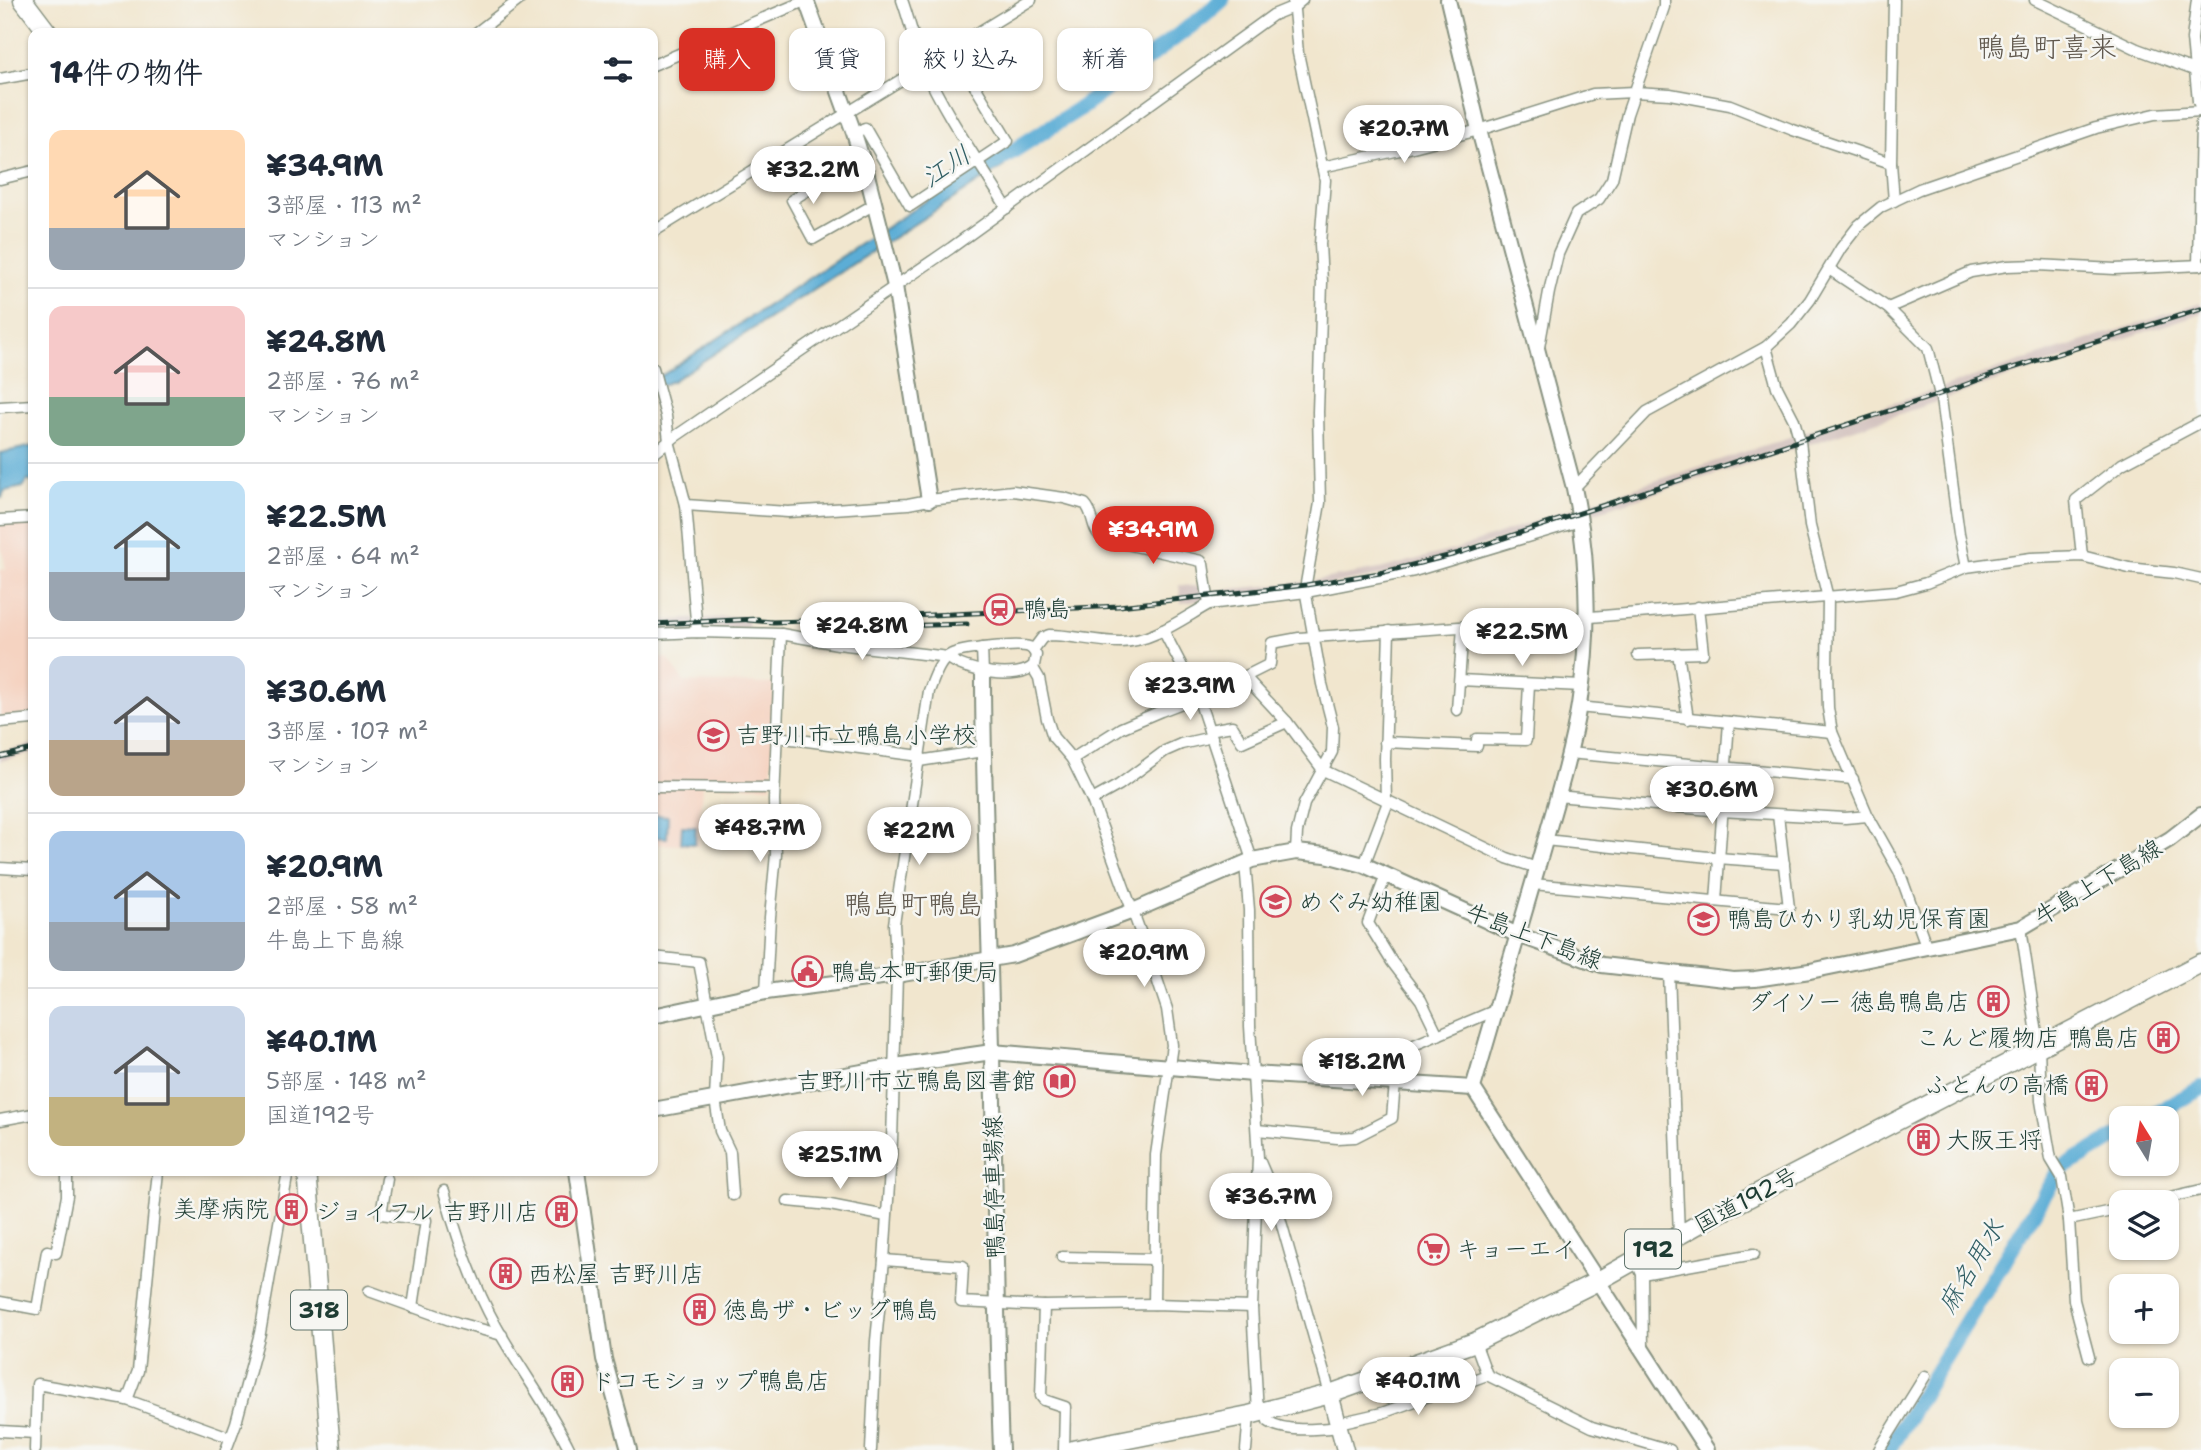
<!DOCTYPE html>
<html lang="ja">
<meta charset="utf-8">
<style>
:root{--surface:#fff;--page:#f2f2f3;--text:#1f2937;--muted:#747a83;--line:#e0e1e3;--accent:#d93025}
body{margin:0;font-family:"Shantell Sans","Klee One",sans-serif;background:var(--page);color:var(--text);height:100vh;display:flex;flex-direction:column;font-size:26px;white-space:nowrap}
*{box-sizing:border-box;margin:0}
p{font-size:23px;color:var(--muted)}
.icon{flex:none;width:38px;height:38px;fill:none;stroke:currentColor;stroke-width:2;stroke-linecap:round;stroke-linejoin:round}
.map{position:relative;flex:1;overflow:hidden}
.panel{position:absolute;left:28px;top:28px;width:630px;height:1148px;display:flex;flex-direction:column;background:var(--surface);border-radius:14px;box-shadow:0 2px 5px #0004}
.panel>*{flex:none}
.top-card{position:absolute;left:679px;top:28px;width:665px;height:63px;display:flex;gap:14px}
.needle{width:46px;rotate:349deg}
.buttons{position:absolute;left:2109px;top:1106px;display:grid;gap:14px}
.buttons a{display:grid;place-items:center;width:70px;height:70px;border-radius:14px;background:var(--surface);box-shadow:0 2px 5px #0004;font-size:35px}
.price{position:absolute;translate:-50% -60px;padding:0 16px;border-radius:24px;background:#fff;color:#222;font-size:23px;line-height:46px;filter:drop-shadow(0 2px 4px #0008)}
.price::after{content:'';position:absolute;left:50%;top:42px;width:21px;height:16px;margin-left:-10px;background:inherit;clip-path:polygon(0 0,100% 0,50% 100%)}
.price.selected{background:var(--accent);color:#fff}
ul{padding:0;list-style:none}
li{display:flex;align-items:center;gap:21px;height:175px;padding:0 21px}
li+li{border-top:2px solid var(--line)}
li span{display:grid;place-items:center;flex:none;width:196px;height:140px;border-radius:14px;color:#555}
li>.icon{margin-inline-start:auto}
span .icon{width:84px;height:84px;fill:#fffc;stroke-width:1}
li b{font-size:30px}
h2{display:flex;justify-content:space-between;align-items:center;height:84px;padding:0 21px;font-size:30px}
.chip{padding:0 24px;border-radius:14px;background:var(--surface);box-shadow:0 2px 5px #0004;font-size:24px;line-height:63px}
.chip.selected{background:var(--accent);color:#fff}
.map>svg:first-child{display:block}
.built{fill:#f5d3c1}
.industrial{fill:#d1c0bc}
.water{fill:#5badd6;stroke:#3d7585;stroke-width:2}
.lines{fill:none;stroke-linecap:round;stroke-linejoin:round}
.river{stroke:#5badd6;stroke-width:16}
.street-casing{stroke:#889281;stroke-width:13}
.secondary-casing{stroke:#889281;stroke-width:18}
.primary-casing{stroke:#889281;stroke-width:19}
.highway-casing{stroke:#889281;stroke-width:21}
.street{stroke:#fff;stroke-width:10}
.secondary{stroke:#fff;stroke-width:14}
.primary{stroke:#fff;stroke-width:16}
.highway{stroke:#fff;stroke-width:18}
.rail-casing{stroke:#1f3d34;stroke-width:5}
.rail{stroke:#f6f6f2;stroke-width:2.5;stroke-dasharray:8;stroke-linecap:butt}
.labels{text-anchor:middle;stroke-width:5;stroke-linejoin:round;paint-order:stroke}
.shield{fill:#f6f6f2;stroke:#60746d;stroke-width:2}
.shield-label{font-size:23px;font-weight:bold;fill:#1f3d34}
.poi-label{font-size:24px;fill:#1f3d34;stroke:#f6f6f2;text-anchor:start}
.street-label{font-size:24px;fill:#1f3d34;stroke:#f6f6f2}
.water-label{font-size:26px;font-style:italic;fill:#315f65;stroke:#f6f6f2}
.quarter-label{font-size:28px;fill:#61594e;stroke:#f6f6f2}
</style>
<div class="map">
<svg width="2201" height="1450" viewBox="0 0 2201 1450">
<rect width="100%" height="100%" fill="#f6f6f2"/>
<filter id="ink" filterUnits="userSpaceOnUse"><feTurbulence type="fractalNoise" baseFrequency=".0143" numOctaves="2"/><feDisplacementMap in="SourceGraphic" scale="14" xChannelSelector="R" yChannelSelector="G"/><feConvolveMatrix kernelMatrix="1 2 1 2 8 2 1 2 1" color-interpolation-filters="sRGB"/></filter>
<filter id="wash" filterUnits="userSpaceOnUse"><feTurbulence type="fractalNoise" baseFrequency=".00686" numOctaves="4" result="noise"/><feDisplacementMap in="SourceGraphic" scale="28" xChannelSelector="R" yChannelSelector="G"/><feGaussianBlur stdDeviation="1.57" result="paint"/><feColorMatrix in="noise" values="0 0 0 0 0 0 0 0 0 0 0 0 0 0 0 0 0 1.4 0 .05"/><feComposite in="paint" operator="in"/></filter>
<g filter="url(#wash)">
<rect width="100%" height="100%" fill="#f1e6ce"/>
<g class="built">
<path d="M33,521V714L0,717V570L6,569L0,540V524Z"/>
<path d="M653,658H668L684,682L775,684L771,786L702,785L698,846L653,844Z"/>
</g>
<g class="industrial">
<path d="M2201,303V313L1801,447L1579,517L1380,576L1305,589L1181,603L1179,585L1202,587L1204,591H1208L1306,582L1380,569L1456,549L1578,506Z"/>
<path d="M748,616V628L653,629V621Z"/>
<path d="M33,744V753L0,761V752Z"/>
</g>
<g class="water">
<path d="M1000,152L1004,166L672,381L653,389V379L664,374Z"/>
<path d="M33,446V483L28,480L23,487L4,491L2,498L0,497V453Z"/>
<path d="M653,815L668,816L667,838L653,837Z"/>
<path d="M682,826L696,827L695,844L681,843Z"/>
</g>
<g class="lines">
<g class="river">
<path d="M983,170L1082,107L1204,16L1222,0"/>
<path d="M2148,1118L2201,1088"/>
<path d="M1888,1450L2060,1169L2121,1134"/>
</g>
</g>
</g>
<g filter="url(#ink)">
<g class="lines">
<defs>
<g id="street">
<path d="M902,0C910,22 915,46 924,67C946,116 979,162 1007,208"/>
<path d="M1293,0L1298,53L1325,180L1320,244L1322,282L1318,412L1320,503L1305,589L1322,684L1333,727L1332,752L1304,804L1297,832L1296,852"/>
<path d="M2035,0L2137,49L2194,70L2201,66"/>
<path d="M2197,0L2192,39L2198,101L2201,109"/>
<path d="M476,33L519,0"/>
<path d="M653,65L807,0"/>
<path d="M0,79L33,73"/>
<path d="M854,133L865,128L910,206L1008,141L952,48"/>
<path d="M861,156L792,200L813,239L875,204"/>
<path d="M1322,167L1409,148L1479,130L1593,94L1634,92L1670,94L1730,105L1793,130L1891,163"/>
<path d="M0,179L33,171"/>
<path d="M1894,201L1891,163L1894,0"/>
<path d="M653,232L1031,0"/>
<path d="M2198,265L2201,123"/>
<path d="M1829,269L1888,308L1928,348L1941,399L1959,534L1966,567"/>
<path d="M1888,308L1971,272L2007,266L2037,265L2115,269L2201,265"/>
<path d="M1539,347L1549,292L1558,254L1576,214L1599,199L1612,179L1627,114L1664,7V0"/>
<path d="M1766,347L1777,387L1794,420L1800,441L1810,526L1828,598L1827,671L1828,708L1832,732L1868,816L1899,871L1927,948"/>
<path d="M653,368L666,416L669,441L686,505L697,632"/>
<path d="M0,407L33,405"/>
<path d="M653,454L676,436L951,248L1273,15L1295,6L1302,0"/>
<path d="M1574,488L1647,412L1766,347L1791,324L1810,300L1841,248L1859,225L1881,207L1919,189L2096,128L2155,114L2201,111"/>
<path d="M686,505L788,512L908,504L929,500L1013,491L1064,498L1085,504C1095,514 1090,530 1104,539L1201,561L1203,564L1209,604C1182,619 1152,642 1120,642C1096,642 1072,635 1049,635L1042,638L1033,650"/>
<path d="M0,520L33,518"/>
<path d="M2082,556L2076,500L2122,464L2201,422"/>
<path d="M1209,604L1306,592L1414,571L1580,521"/>
<path d="M1163,630L1198,697L1252,860"/>
<path d="M653,634L697,632L781,634L838,644L948,657C963,672 1020,681 1034,665L1036,655C1033,651 1034,649 1029,647C1020,643 961,649 952,654C939,660 934,679 929,691L894,924L897,975L892,1140L884,1260L876,1341L871,1450"/>
<path d="M982,648L983,673"/>
<path d="M1678,653L1688,719"/>
<path d="M1638,655L1703,653L1698,607"/>
<path d="M1033,668L1039,678L1047,719L1053,737L1072,759L1092,800L1153,967L1167,1009L1172,1045L1156,1155L1154,1304"/>
<path d="M1246,678L1287,722L1323,770L1507,858L1537,868"/>
<path d="M1460,680L1581,686"/>
<path d="M1578,707L1832,732"/>
<path d="M1457,710L1463,627"/>
<path d="M0,722L33,719"/>
<path d="M1209,730L1232,726L1242,742L1287,722"/>
<path d="M777,737L920,756"/>
<path d="M1385,742L1477,746V739L1526,740L1529,684"/>
<path d="M1568,753L1853,779"/>
<path d="M1072,759L1121,728L1161,711L1226,686L1270,664L1272,643L1299,638L1532,622L1896,591L1926,583L1966,567L2031,558L2082,556L2129,568L2174,573L2201,579"/>
<path d="M919,761L983,751"/>
<path d="M653,787L774,788"/>
<path d="M1557,796L1721,811L1845,818L1868,816"/>
<path d="M1092,800L1119,785L1165,751L1181,744L1212,737"/>
<path d="M1386,801L1385,759L1389,631"/>
<path d="M1545,840L1718,858L1784,863"/>
<path d="M1245,863L1249,910L1250,1026L1258,1158L1252,1307L1258,1413"/>
<path d="M1364,865L1388,802"/>
<path d="M0,868L33,870"/>
<path d="M1386,875L1368,923L1392,962L1421,1000L1438,1035"/>
<path d="M1533,884L1789,908L1778,815"/>
<path d="M1716,901L1729,722"/>
<path d="M2021,928L2039,1047L2041,1101L2051,1159L2062,1177L2069,1220L2121,1209"/>
<path d="M653,957L699,962L717,1057L715,1099L720,1131L730,1152L733,1195"/>
<path d="M1669,972L1679,1235"/>
<path d="M766,992L770,917L776,854L774,801L781,634"/>
<path d="M1339,1077L1496,1010"/>
<path d="M0,1120L33,1114"/>
<path d="M1257,1130L1337,1138L1355,1137L1392,1118L1395,1083"/>
<path d="M1260,1162L1272,1190L1330,1394"/>
<path d="M387,1179L381,1214L426,1220L413,1307"/>
<path d="M444,1191C457,1238 472,1283 496,1326C519,1368 549,1406 570,1450"/>
<path d="M788,1201L830,1205L886,1216"/>
<path d="M2149,1202L2201,1190"/>
<path d="M2069,1220L2074,1300L2089,1357"/>
<path d="M1062,1257L1154,1259"/>
<path d="M1635,1259L1642,1274L1754,1254"/>
<path d="M884,1260L963,1266L961,1302L1044,1306L1154,1304L1252,1307"/>
<path d="M1642,1274L1643,1348"/>
<path d="M369,1291L458,1323L502,1335"/>
<path d="M0,1302L37,1309L47,1251L56,1253L67,1196V1171"/>
<path d="M1044,1306L1041,1396L1044,1400L1065,1407L1064,1450"/>
<path d="M1475,1342L1487,1375L1592,1427L1670,1450"/>
<path d="M127,1400L138,1371L158,1171"/>
<path d="M1266,1411L1268,1421C1284,1433 1319,1429 1339,1427"/>
<path d="M1338,1423L1382,1413L1487,1375"/>
<path d="M0,1431L35,1433"/>
<path d="M35,1450L37,1384L127,1400L229,1437"/>
<path d="M226,1450L236,1423L260,1333L288,1171"/>
<path d="M1246,1450L1249,1415"/>
<path d="M1879,1450L1925,1376"/>
</g>
<g id="secondary">
<path d="M806,0L854,133L867,175L880,226L895,286L929,500"/>
<path d="M1448,0L1479,130L1574,488C1589,558 1590,634 1579,705C1570,760 1552,815 1537,869C1516,942 1495,1015 1473,1088L1707,1450"/>
<path d="M983,673C983,800 990,927 992,1053C995,1186 996,1318 1001,1450"/>
<path d="M653,1016L766,992L897,975L1014,955L1133,911L1252,860L1296,852L1326,855L1364,865L1518,935L1602,965L1733,980L1755,979L1810,971L2021,928L2170,839L2201,815"/>
<path d="M653,1110L895,1066L992,1052L1253,1074L1473,1088"/>
<path d="M577,1171L604,1359L629,1450"/>
</g>
<path id="primary" d="M1330,1394L1345,1450"/>
<g id="highway">
<path d="M23,0L48,33"/>
<path d="M307,1171L331,1450"/>
<path d="M1073,1450L1249,1415L1330,1394L1475,1342L1598,1281L1706,1220L2201,963"/>
</g>
</defs>
<use href="#street" class="street-casing"/>
<use href="#secondary" class="secondary-casing"/>
<use href="#primary" class="primary-casing"/>
<use href="#highway" class="highway-casing"/>
<use href="#street" class="street"/>
<use href="#secondary" class="secondary"/>
<use href="#primary" class="primary"/>
<use href="#highway" class="highway"/>
<defs>
<g id="rail">
<path d="M748,620L773,622L806,621L1119,606L1306,585L1380,573L1456,554L1940,394L2000,372L2201,309"/>
<path d="M653,624L758,619"/>
<path d="M859,627L967,624"/>
<path d="M0,757L33,749"/>
</g>
</defs>
<use href="#rail" class="rail-casing"/>
<use href="#rail" class="rail"/>
</g>
</g>
<defs>
<symbol id="station-ring" viewBox="-11 -11 22 22"><circle r="9.5" fill="#f6f6f2" stroke="#d1495b" stroke-width="1.5"/><path d="M-3-6H3Q5-6 5-4V2Q5 4 3 4L4.5 6H3L1.5 4h-3L-3 6H-4.5L-3 4Q-5 4-5 2V-4Q-5-6-3-6ZM-3.5-4v3h7v-3ZM-3.5 1v1.5H-2V1ZM2 1v1.5H3.5V1Z" fill="#d1495b"/></symbol>
<symbol id="school-ring" viewBox="-11 -11 22 22"><circle r="9.5" fill="#f6f6f2" stroke="#d1495b" stroke-width="1.5"/><path d="M0-5L7-2L0 1L-7-2ZM-4 1L0 2.5L4 1V4Q0 6-4 4Z" fill="#d1495b"/></symbol>
<symbol id="civic-ring" viewBox="-11 -11 22 22"><circle r="9.5" fill="#f6f6f2" stroke="#d1495b" stroke-width="1.5"/><path d="M-.6-6.5H3V-4.5H.6V-3L4-1V1h2V6H-6V1h2V-1L-.6-3ZM-1.2 2.5V6h2.4V2.5Z" fill="#d1495b"/></symbol>
<symbol id="building-ring" viewBox="-11 -11 22 22"><circle r="9.5" fill="#f6f6f2" stroke="#d1495b" stroke-width="1.5"/><path d="M-4-6H4V6H1V3H-1V6H-4ZM-2.5-4.3h1.7v1.8h-1.7ZM.8-4.3h1.7v1.8H.8ZM-2.5-1h1.7V.8h-1.7ZM.8-1h1.7V.8H.8Z" fill="#d1495b"/></symbol>
<symbol id="library-ring" viewBox="-11 -11 22 22"><circle r="9.5" fill="#f6f6f2" stroke="#d1495b" stroke-width="1.5"/><path d="M-6-4Q-3-5.5-.7-3.5V5Q-3 3-6 4ZM6-4Q3-5.5 .7-3.5V5Q3 3 6 4Z" fill="#d1495b"/></symbol>
<symbol id="supermarket-ring" viewBox="-11 -11 22 22"><circle r="9.5" fill="#f6f6f2" stroke="#d1495b" stroke-width="1.5"/><path d="M-6-5.5h2.5l.6 2H6L4.5 2H-2.5L-4.4-4H-6ZM-1.5 3.2a1.3 1.3 0 1 0 .1 0ZM3 3.2a1.3 1.3 0 1 0 .1 0Z" fill="#d1495b"/></symbol>
</defs>
<g fill-rule="evenodd">
<use href="#station-ring" x="982" y="592" width="35" height="35"/>
<use href="#school-ring" x="696" y="718" width="35" height="35"/>
<use href="#school-ring" x="1258" y="884" width="35" height="35"/>
<use href="#school-ring" x="1686" y="902" width="35" height="35"/>
<use href="#civic-ring" x="790" y="954" width="35" height="35"/>
<use href="#building-ring" x="1976" y="984" width="35" height="35"/>
<use href="#building-ring" x="2146" y="1020" width="35" height="35"/>
<use href="#library-ring" x="1042" y="1064" width="35" height="35"/>
<use href="#building-ring" x="2074" y="1068" width="35" height="35"/>
<use href="#building-ring" x="1906" y="1122" width="35" height="35"/>
<use href="#building-ring" x="274" y="1192" width="35" height="35"/>
<use href="#building-ring" x="544" y="1194" width="35" height="35"/>
<use href="#supermarket-ring" x="1416" y="1232" width="35" height="35"/>
<use href="#building-ring" x="488" y="1256" width="35" height="35"/>
<use href="#building-ring" x="682" y="1292" width="35" height="35"/>
<use href="#building-ring" x="550" y="1364" width="35" height="35"/>
</g>
<g class="labels">
<g class="shield">
<rect x="1625" y="1229.5" width="56" height="39" rx="5"/>
<rect x="291" y="1290.5" width="56" height="39" rx="5"/>
</g>
<g class="shield-label">
<text x="1653" y="1257">192</text>
<text x="319" y="1318">318</text>
</g>
<g class="poi-label">
<text x="1023" y="617">鴨島</text>
<text x="736" y="743">吉野川市立鴨島小学校</text>
<text x="1299" y="910">めぐみ幼稚園</text>
<text x="1727" y="927">鴨島ひかり乳幼児保育園</text>
<text x="831" y="980">鴨島本町郵便局</text>
<text x="1970" y="1010" text-anchor="end">ダイソー 徳島鴨島店</text>
<text x="2140" y="1046" text-anchor="end">こんど履物店 鴨島店</text>
<text x="1036" y="1089" text-anchor="end">吉野川市立鴨島図書館</text>
<text x="2069" y="1093" text-anchor="end">ふとんの高橋</text>
<text x="1946" y="1148">大阪王将</text>
<text x="269" y="1217" text-anchor="end">美摩病院</text>
<text x="539" y="1220" text-anchor="end">ジョイフル 吉野川店</text>
<text x="1456" y="1257">キョーエイ</text>
<text x="528" y="1282">西松屋 吉野川店</text>
<text x="723" y="1318">徳島ザ・ビッグ鴨島</text>
<text x="591" y="1389">ドコモショップ鴨島店</text>
</g>
<g class="street-label">
<text transform="translate(2098 882) rotate(-31)" y="8">牛島上下島線</text>
<text transform="translate(1534 936) rotate(21)" y="8">牛島上下島線</text>
<text transform="translate(994 1187) rotate(-91)" y="8">鴨島停車場線</text>
<text transform="translate(1746 1200) rotate(-28)" y="8">国道192号</text>
</g>
<g class="water-label">
<text transform="translate(946 166) rotate(-33)" y="9">江川</text>
<text transform="translate(1971 1266) rotate(-59)" y="9">麻名用水</text>
</g>
<g class="quarter-label">
<text x="2047" y="57">鴨島町喜来</text>
<text x="914" y="914">鴨島町鴨島</text>
</g>
</g>
</svg>
<div class="buttons">
<a><svg class="needle" viewBox="-14 -14 28 28"><path d="M0-13l5 13h-10z" fill="#e53935"/><path d="M0 13l5-13h-10z" fill="#747a83"/></svg></a>
<a><svg class="icon" aria-label="layers" viewBox="0 0 24 24"><path d="M12 4l9 5-9 5-9-5zM3 14l9 5 9-5"/></svg></a>
<a>+</a>
<a>−</a>
</div>
<b class="price" style="left:1404px;top:165px">¥20.7M</b>
<b class="price" style="left:813px;top:206px">¥32.2M</b>
<b class="price selected" style="left:1153px;top:566px">¥34.9M</b>
<b class="price" style="left:862px;top:662px">¥24.8M</b>
<b class="price" style="left:1522px;top:668px">¥22.5M</b>
<b class="price" style="left:1190px;top:722px">¥23.9M</b>
<b class="price" style="left:1712px;top:826px">¥30.6M</b>
<b class="price" style="left:760px;top:864px">¥48.7M</b>
<b class="price" style="left:919px;top:867px">¥22M</b>
<b class="price" style="left:1144px;top:989px">¥20.9M</b>
<b class="price" style="left:1362px;top:1098px">¥18.2M</b>
<b class="price" style="left:840px;top:1191px">¥25.1M</b>
<b class="price" style="left:1271px;top:1233px">¥36.7M</b>
<b class="price" style="left:1418px;top:1417px">¥40.1M</b>
<div class="top-card">
<a class="chip selected">購入</a>
<a class="chip">賃貸</a>
<a class="chip">絞り込み</a>
<a class="chip">新着</a>
</div>
<section class="panel">
<h2>14件の物件<svg class="icon" aria-label="filters" viewBox="0 0 24 24"><path d="M4 7h16M4 17h16"/><circle cx="9" cy="7" r="2"/><circle cx="15" cy="17" r="2"/></svg></h2>
<ul>
<li><span style="background:linear-gradient(#ffd9b3 70%,#9aa5b1 0)"><svg class="icon" aria-label="home" viewBox="0 0 24 24"><path d="M3 11l9-7 9 7M6 9v11h12V9"/></svg></span><div><b>¥34.9M</b><p>3部屋 · 113 m²</p><p>マンション</p></div></li>
<li><span style="background:linear-gradient(#f6c9c9 65%,#7fa58c 0)"><svg class="icon" aria-label="home" viewBox="0 0 24 24"><path d="M3 11l9-7 9 7M6 9v11h12V9"/></svg></span><div><b>¥24.8M</b><p>2部屋 · 76 m²</p><p>マンション</p></div></li>
<li><span style="background:linear-gradient(#bfe0f5 65%,#9aa5b1 0)"><svg class="icon" aria-label="home" viewBox="0 0 24 24"><path d="M3 11l9-7 9 7M6 9v11h12V9"/></svg></span><div><b>¥22.5M</b><p>2部屋 · 64 m²</p><p>マンション</p></div></li>
<li><span style="background:linear-gradient(#c9d6e8 60%,#b9a48a 0)"><svg class="icon" aria-label="home" viewBox="0 0 24 24"><path d="M3 11l9-7 9 7M6 9v11h12V9"/></svg></span><div><b>¥30.6M</b><p>3部屋 · 107 m²</p><p>マンション</p></div></li>
<li><span style="background:linear-gradient(#a9c7e8 65%,#9aa5b1 0)"><svg class="icon" aria-label="home" viewBox="0 0 24 24"><path d="M3 11l9-7 9 7M6 9v11h12V9"/></svg></span><div><b>¥20.9M</b><p>2部屋 · 58 m²</p><p>牛島上下島線</p></div></li>
<li><span style="background:linear-gradient(#c9d6e8 65%,#c2b280 0)"><svg class="icon" aria-label="home" viewBox="0 0 24 24"><path d="M3 11l9-7 9 7M6 9v11h12V9"/></svg></span><div><b>¥40.1M</b><p>5部屋 · 148 m²</p><p>国道192号</p></div></li>
</ul>
</section>
</div>
